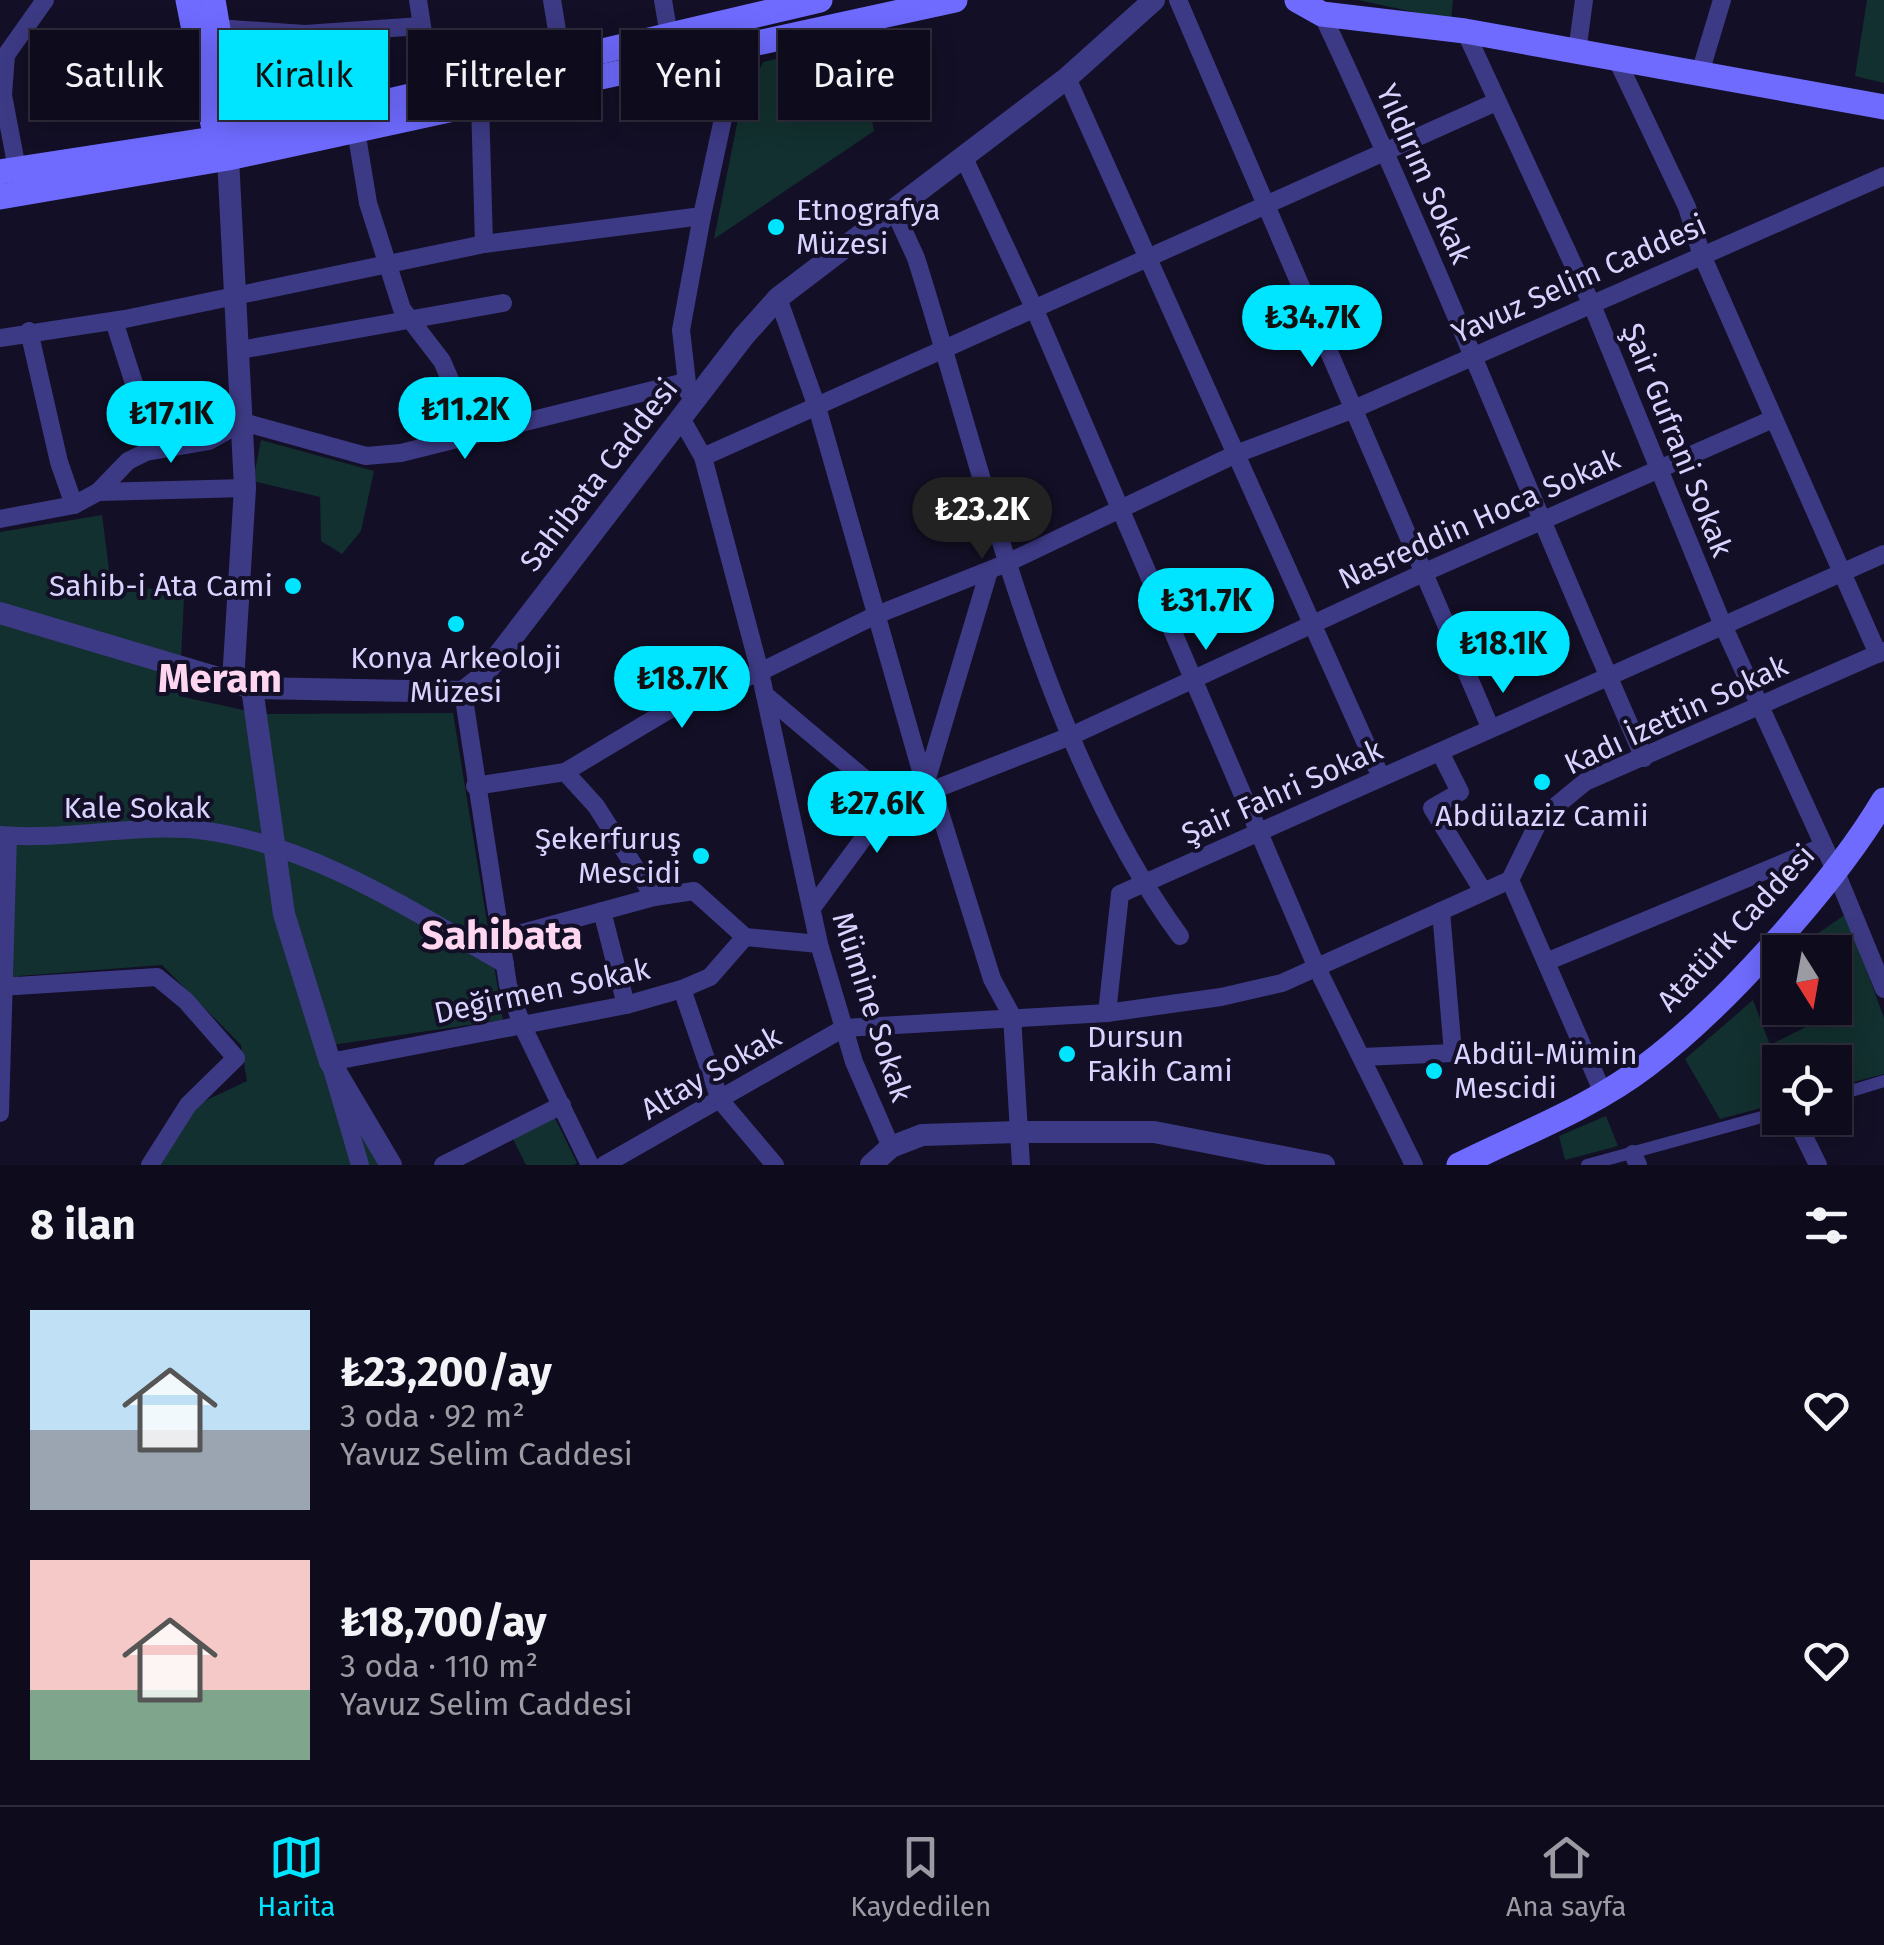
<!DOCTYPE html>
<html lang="tr">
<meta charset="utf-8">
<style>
:root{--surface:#0e0b1c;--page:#1c1929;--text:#f1f3f6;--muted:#9b9ba3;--line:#2e2b3b;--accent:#00e5ff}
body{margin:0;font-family:"Fira Sans",sans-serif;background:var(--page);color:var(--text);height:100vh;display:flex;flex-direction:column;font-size:38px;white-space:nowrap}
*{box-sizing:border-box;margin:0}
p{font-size:32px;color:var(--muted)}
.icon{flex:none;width:55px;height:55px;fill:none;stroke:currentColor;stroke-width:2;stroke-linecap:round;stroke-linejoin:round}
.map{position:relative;height:1165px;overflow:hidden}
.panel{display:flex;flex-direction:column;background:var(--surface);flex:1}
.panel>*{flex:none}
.hud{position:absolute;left:30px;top:30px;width:1000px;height:90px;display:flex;gap:20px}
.needle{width:65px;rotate:169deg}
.tools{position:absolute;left:1762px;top:935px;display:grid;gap:20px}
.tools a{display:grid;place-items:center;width:90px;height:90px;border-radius:0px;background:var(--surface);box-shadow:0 5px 25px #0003,0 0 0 2px var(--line);font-size:50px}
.price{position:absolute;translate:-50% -85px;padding:0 22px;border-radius:35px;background:var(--accent);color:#111;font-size:32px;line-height:65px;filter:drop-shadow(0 2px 5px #0008)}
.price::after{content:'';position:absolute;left:50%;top:60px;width:30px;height:22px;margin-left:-15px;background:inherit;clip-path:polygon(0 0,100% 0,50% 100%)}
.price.active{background:#222;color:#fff}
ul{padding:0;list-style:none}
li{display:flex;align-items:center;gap:30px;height:250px;padding:0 30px}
li span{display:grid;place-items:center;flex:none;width:280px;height:200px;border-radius:0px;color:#555}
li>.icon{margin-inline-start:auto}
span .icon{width:120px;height:120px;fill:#fffc;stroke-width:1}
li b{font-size:42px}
h2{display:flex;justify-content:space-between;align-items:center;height:120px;padding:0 30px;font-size:42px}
.chip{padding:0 35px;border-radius:0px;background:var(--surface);box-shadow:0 5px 25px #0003,0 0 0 2px var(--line);font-size:35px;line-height:90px}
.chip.active{background:var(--accent);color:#111}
.dock{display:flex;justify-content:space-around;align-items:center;height:140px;border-top:2px solid var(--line);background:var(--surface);font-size:28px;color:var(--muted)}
.dock a{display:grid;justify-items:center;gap:5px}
.dock .active{color:var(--accent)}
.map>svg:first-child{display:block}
.green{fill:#12302f}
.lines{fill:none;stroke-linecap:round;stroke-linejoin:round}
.pedestrian{stroke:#3d3a85;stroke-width:12}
.minor{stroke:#3d3a85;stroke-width:18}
.tertiary{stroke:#3d3a85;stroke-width:22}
.secondary{stroke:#6f6bff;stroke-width:25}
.poi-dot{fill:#00e5ff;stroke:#130f26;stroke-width:4}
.labels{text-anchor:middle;stroke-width:8;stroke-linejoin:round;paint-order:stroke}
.street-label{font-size:30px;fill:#d9d4ff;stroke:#130f26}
.poi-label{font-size:30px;fill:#d9d4ff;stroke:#130f26;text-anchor:start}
.district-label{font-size:40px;font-weight:bold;fill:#ffd6f0;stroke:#130f26}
</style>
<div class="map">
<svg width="1884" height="1165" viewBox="0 0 1884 1165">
<rect width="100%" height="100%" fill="#130f26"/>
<g class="green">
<path d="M1358,0H1453L1451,20Z"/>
<path d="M1867,0H1884V83L1855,76Z"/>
<path d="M856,40L874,131L714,239L739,114L763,62Z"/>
<path d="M261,440L374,471L361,531L342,554L321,541L320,497L253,481Z"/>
<path d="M102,515L110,577L184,599L179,696L262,714L453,713L503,1020L332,1045L396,1165H157L194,1106L247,1081L241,1045L162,965L19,976L0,993V532Z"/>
<path d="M1846,914L1884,1018V1074L1835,1087V1062H1780V1103L1720,1119L1685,1059L1753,1000L1770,1045L1824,1018L1819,1008H1835V952H1791Z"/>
<path d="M549,1106L577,1163L574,1165H526L507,1127Z"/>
<path d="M1606,1116L1618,1146L1565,1160L1559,1136Z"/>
</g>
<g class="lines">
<g class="pedestrian">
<path d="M1835,1096L1884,1081"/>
<path d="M1587,1165L1780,1112"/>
</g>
<g class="minor">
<path d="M418,0L432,91"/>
<path d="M552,0L562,61"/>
<path d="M663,0L669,36"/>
<path d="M1178,0L1490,727"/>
<path d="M1322,14C1437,259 1535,511 1644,758"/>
<path d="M217,28L305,34L421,26"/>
<path d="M1465,31L1592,305L1722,623L1835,870L1884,989"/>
<path d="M1577,52L1584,0"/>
<path d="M1617,60L1687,207L1701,253L1878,654"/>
<path d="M1700,73L1722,0"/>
<path d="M1067,78L1381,777"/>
<path d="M480,103L484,244"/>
<path d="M356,130L368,203L402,309L442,361L474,435"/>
<path d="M964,158L1035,310L1317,968L1414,1165"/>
<path d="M17,169L3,95L6,55L45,0"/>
<path d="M894,210L916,258C985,476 1044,751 1180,936"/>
<path d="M778,298L817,407L925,785L933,790L992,979L1012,1016L1021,1165"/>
<path d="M114,321L155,449"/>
<path d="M29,331L59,462L74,505"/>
<path d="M0,338L125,319L484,244L702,216"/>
<path d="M240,350L503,303"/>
<path d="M688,392L681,330L702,216L729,91L755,44"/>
<path d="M682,420L703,457L760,672L819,944L854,1062L891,1147"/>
<path d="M703,457L1496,102"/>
<path d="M98,492L128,461L146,452L209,441L243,422L366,456L401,453L685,382"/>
<path d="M0,519L74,505L98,492L245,488"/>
<path d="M463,692L508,985L522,1025L590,1165"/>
<path d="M765,695L891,801"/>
<path d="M1440,752L1460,792L1432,808L1483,891"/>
<path d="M565,772L596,806L654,897"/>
<path d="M475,786L565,772L667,711L760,672L874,616L1007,563L1236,454L1354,409L1884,176"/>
<path d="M933,790L1073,735L1423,573L1773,419"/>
<path d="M0,835C68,841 139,822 206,831C315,846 412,911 505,964"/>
<path d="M812,908L891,801L925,785L989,571"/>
<path d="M602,911L626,1005"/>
<path d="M500,939L654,897L694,891L745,937L819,944"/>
<path d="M1546,962L1822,847"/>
<path d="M0,987L157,977L186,1001L236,1058L188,1105L150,1165"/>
<path d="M682,989L720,1100L775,1165"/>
<path d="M1107,1013L1120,894L1884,554"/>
<path d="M1362,1057L1453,1053L1441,911"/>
<path d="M1603,1093L1510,880L1540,819L1585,782L1884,651"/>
<path d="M0,1113L8,836"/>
<path d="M1795,1118L1818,1165"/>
<path d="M1633,1154L1638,1165"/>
<path d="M360,1165L330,1062L626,1005L682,989L710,977L745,937"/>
<path d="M443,1165L562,1105"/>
<path d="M604,1165L844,1028L1107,1013L1221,997L1282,983L1510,880"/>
</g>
<g class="tertiary">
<path d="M228,158L245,488L233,681"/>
<path d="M0,613L252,688L463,692L481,678L744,336L778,298L1067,78L1154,0"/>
<path d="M252,688L284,914L330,1062L391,1165"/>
<path d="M871,1165L891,1147L922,1135L1020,1132H1154L1324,1165"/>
</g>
<g class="secondary">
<path d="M188,0L216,139L223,150"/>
<path d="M213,0L236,136L232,149"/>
<path d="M1297,0L1322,14L1465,31L1884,107"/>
<path d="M227,67L257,104L300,120"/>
<path d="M0,172L252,133L820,0"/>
<path d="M0,197L228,158L955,0"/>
<path d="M1459,1165C1521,1134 1591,1108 1647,1065C1725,1006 1834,884 1884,800"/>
</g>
</g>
<g class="poi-dot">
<circle cx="776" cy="227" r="10"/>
<circle cx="293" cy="586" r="10"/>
<circle cx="456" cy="624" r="10"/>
<circle cx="1542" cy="782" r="10"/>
<circle cx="701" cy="856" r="10"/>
<circle cx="1067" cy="1054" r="10"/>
<circle cx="1434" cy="1071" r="10"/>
</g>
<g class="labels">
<g class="street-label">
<text transform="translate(1424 174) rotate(66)" y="10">Yıldırım Sokak</text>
<text transform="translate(1579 279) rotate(-24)" y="10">Yavuz Selim Caddesi</text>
<text transform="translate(1677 440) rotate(68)" y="10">Şair Gufrani Sokak</text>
<text transform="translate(599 475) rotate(-52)" y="10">Sahibata Caddesi</text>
<text transform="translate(1479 519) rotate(-24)" y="10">Nasreddin Hoca Sokak</text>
<text transform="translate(1676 715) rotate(-25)" y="10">Kadı İzettin Sokak</text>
<text transform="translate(1282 792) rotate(-24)" y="10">Şair Fahri Sokak</text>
<text x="137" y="818">Kale Sokak</text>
<text transform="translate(1736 928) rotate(-47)" y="10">Atatürk Caddesi</text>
<text transform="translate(542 991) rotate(-12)" y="10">Değirmen Sokak</text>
<text transform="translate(872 1007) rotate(72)" y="10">Mümine Sokak</text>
<text transform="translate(711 1073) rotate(-30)" y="10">Altay Sokak</text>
</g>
<g class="poi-label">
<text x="796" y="220">Etnografya<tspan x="796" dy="34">Müzesi</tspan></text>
<text x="273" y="596" text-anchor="end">Sahib-i Ata Cami</text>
<text x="456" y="668" text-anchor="middle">Konya Arkeoloji<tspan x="456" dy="34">Müzesi</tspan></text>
<text x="1542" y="826" text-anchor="middle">Abdülaziz Camii</text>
<text x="681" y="849" text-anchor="end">Şekerfuruş<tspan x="681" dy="34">Mescidi</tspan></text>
<text x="1087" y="1047">Dursun<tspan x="1087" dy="34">Fakih Cami</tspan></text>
<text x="1454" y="1064">Abdül-Mümin<tspan x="1454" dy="34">Mescidi</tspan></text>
</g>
<g class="district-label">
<text x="220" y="692">Meram</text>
<text x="502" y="949">Sahibata</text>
</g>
</g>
</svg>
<div class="tools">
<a><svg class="needle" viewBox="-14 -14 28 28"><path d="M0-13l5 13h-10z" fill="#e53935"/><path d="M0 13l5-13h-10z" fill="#9b9ba3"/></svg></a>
<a><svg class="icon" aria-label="locate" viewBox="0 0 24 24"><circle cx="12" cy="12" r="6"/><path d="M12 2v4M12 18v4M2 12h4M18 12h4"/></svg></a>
</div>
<b class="price" style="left:1312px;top:370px">₺34.7K</b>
<b class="price" style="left:465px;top:462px">₺11.2K</b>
<b class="price" style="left:171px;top:466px">₺17.1K</b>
<b class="price active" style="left:982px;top:562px">₺23.2K</b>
<b class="price" style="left:1206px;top:653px">₺31.7K</b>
<b class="price" style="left:1503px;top:696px">₺18.1K</b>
<b class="price" style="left:682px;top:731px">₺18.7K</b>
<b class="price" style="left:877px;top:856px">₺27.6K</b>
<div class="hud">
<a class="chip">Satılık</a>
<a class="chip active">Kiralık</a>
<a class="chip">Filtreler</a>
<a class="chip">Yeni</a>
<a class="chip">Daire</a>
</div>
</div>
<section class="panel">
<h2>8 ilan<svg class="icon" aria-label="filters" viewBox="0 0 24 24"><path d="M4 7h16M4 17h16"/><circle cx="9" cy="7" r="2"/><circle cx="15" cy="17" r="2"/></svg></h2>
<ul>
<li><span style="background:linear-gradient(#bfe0f5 60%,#9aa5b1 0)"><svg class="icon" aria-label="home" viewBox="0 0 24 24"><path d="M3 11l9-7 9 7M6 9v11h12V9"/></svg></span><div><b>₺23,200/ay</b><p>3 oda · 92 m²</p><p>Yavuz Selim Caddesi</p></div><svg class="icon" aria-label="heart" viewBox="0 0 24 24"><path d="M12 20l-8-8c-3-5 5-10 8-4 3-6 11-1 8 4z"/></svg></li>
<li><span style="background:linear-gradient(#f6c9c9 65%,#7fa58c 0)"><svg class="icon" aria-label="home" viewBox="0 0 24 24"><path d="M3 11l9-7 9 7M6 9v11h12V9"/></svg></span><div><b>₺18,700/ay</b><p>3 oda · 110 m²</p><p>Yavuz Selim Caddesi</p></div><svg class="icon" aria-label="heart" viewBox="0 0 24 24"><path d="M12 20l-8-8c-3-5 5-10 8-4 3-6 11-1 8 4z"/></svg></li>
</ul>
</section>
<nav class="dock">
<a class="active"><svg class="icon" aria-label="map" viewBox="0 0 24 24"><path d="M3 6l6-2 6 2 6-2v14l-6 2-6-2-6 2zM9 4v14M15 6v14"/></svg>Harita</a>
<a><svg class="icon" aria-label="saved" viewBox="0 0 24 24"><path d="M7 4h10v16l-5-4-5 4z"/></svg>Kaydedilen</a>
<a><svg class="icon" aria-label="home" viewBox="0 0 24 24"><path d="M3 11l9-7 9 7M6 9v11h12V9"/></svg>Ana sayfa</a>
</nav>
